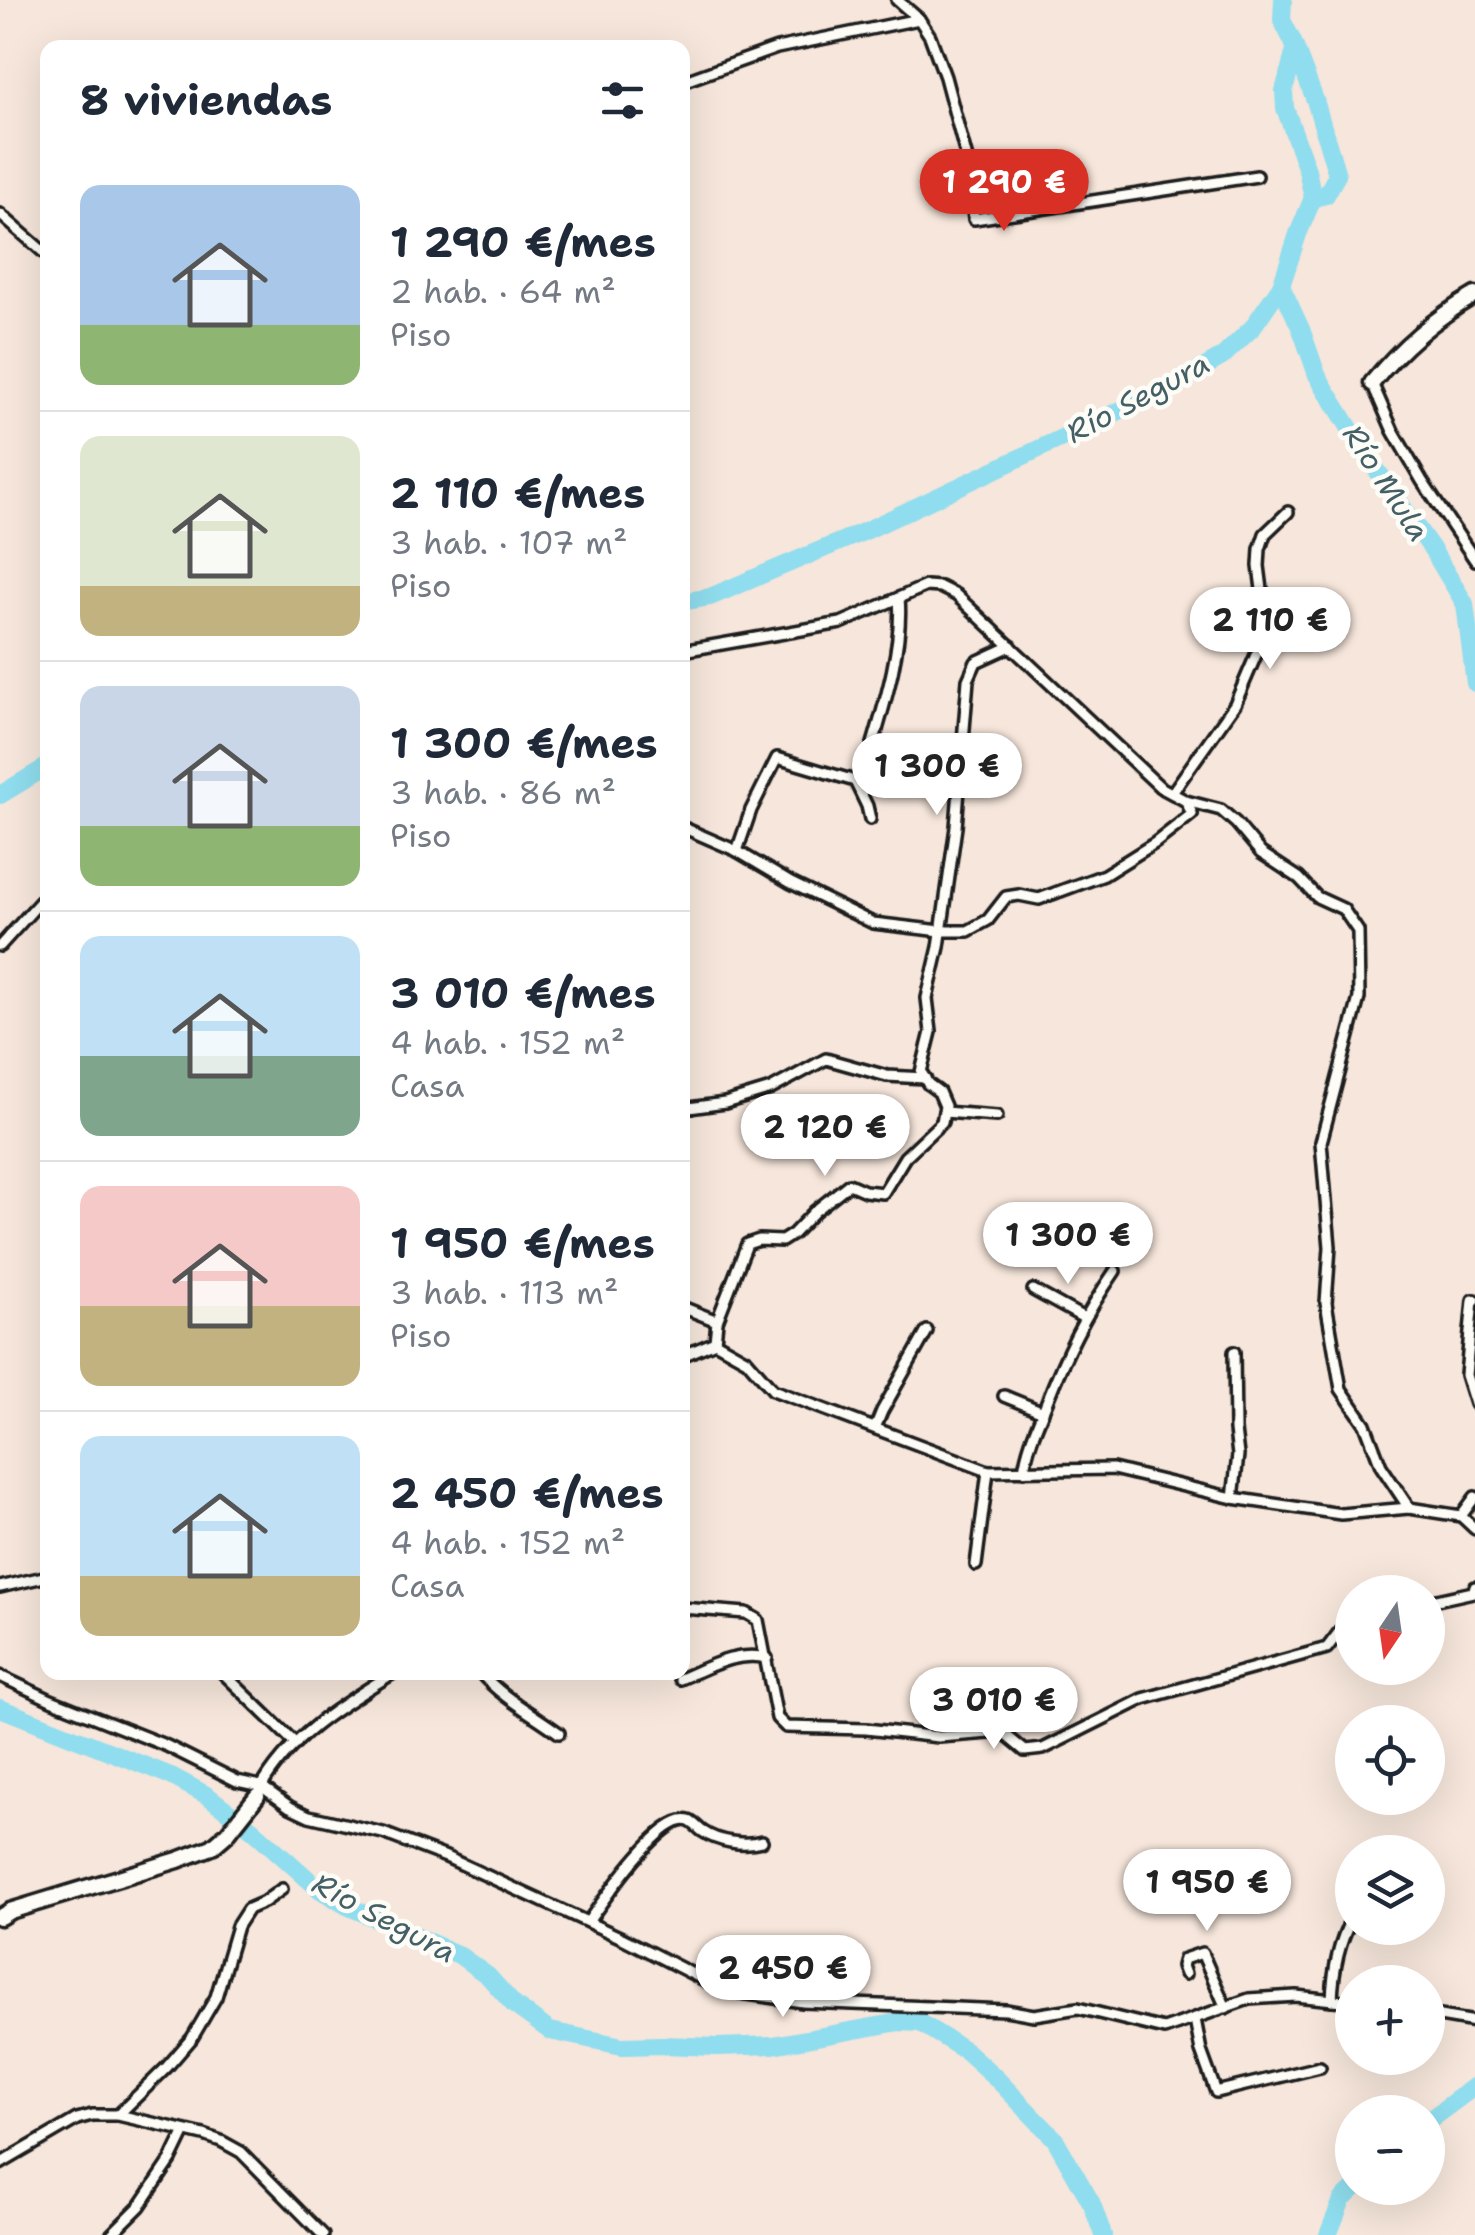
<!DOCTYPE html>
<html lang="es">
<meta charset="utf-8">
<style>
:root{--surface:#fff;--page:#f2f2f3;--text:#1f2937;--muted:#747a83;--line:#e0e1e3;--accent:#d93025}
body{margin:0;font-family:"Shantell Sans",sans-serif;background:var(--page);color:var(--text);height:100vh;display:flex;flex-direction:column;font-size:38px;white-space:nowrap}
*{box-sizing:border-box;margin:0}
p{font-size:32px;color:var(--muted)}
.icon{flex:none;width:55px;height:55px;fill:none;stroke:currentColor;stroke-width:2;stroke-linecap:round;stroke-linejoin:round}
.map{position:relative;flex:1;overflow:hidden}
.sheet{position:absolute;left:40px;top:40px;width:650px;height:1640px;display:flex;flex-direction:column;background:var(--surface);border-radius:20px;box-shadow:0 10px 40px #0002}
.sheet>*{flex:none}
.needle{width:65px;rotate:193deg}
.buttons{position:absolute;left:1335px;top:1575px;display:grid;gap:20px}
.buttons a{display:grid;place-items:center;width:110px;height:110px;border-radius:50%;background:var(--surface);box-shadow:0 10px 40px #0002;font-size:50px}
.price{position:absolute;translate:-50% -85px;padding:0 22px;border-radius:35px;background:#fff;color:#222;font-size:32px;line-height:65px;filter:drop-shadow(0 2px 5px #0008)}
.price::after{content:'';position:absolute;left:50%;top:60px;width:30px;height:22px;margin-left:-15px;background:inherit;clip-path:polygon(0 0,100% 0,50% 100%)}
.price.on{background:var(--accent);color:#fff}
ul{padding:0;list-style:none}
li{display:flex;align-items:center;gap:30px;height:250px;padding:0 40px}
li+li{border-top:2px solid var(--line)}
li span{display:grid;place-items:center;flex:none;width:280px;height:200px;border-radius:20px;color:#555}
li>.icon{margin-inline-start:auto}
span .icon{width:120px;height:120px;fill:#fffc;stroke-width:1}
li b{font-size:42px}
h2{display:flex;justify-content:space-between;align-items:center;height:120px;padding:0 40px;font-size:42px}
.map>svg:first-child{display:block}
.lines{fill:none;stroke-linecap:round;stroke-linejoin:round}
.river{stroke:#8fddee;stroke-width:18}
.street-casing{stroke:#1c1c1c;stroke-width:16}
.secondary-casing{stroke:#1c1c1c;stroke-width:21}
.street{stroke:#fdfcf7;stroke-width:9}
.secondary{stroke:#fdfcf7;stroke-width:14}
.labels{text-anchor:middle;stroke-width:9;stroke-linejoin:round;paint-order:stroke}
.water-label{font-size:30px;font-style:italic;fill:#446066;stroke:#fdfcf7}
</style>
<div class="map">
<svg width="1475" height="2235" viewBox="0 0 1475 2235">
<rect width="100%" height="100%" fill="#f6e6db"/>
<filter id="ink" filterUnits="userSpaceOnUse"><feTurbulence type="fractalNoise" baseFrequency=".01" numOctaves="2"/><feDisplacementMap in="SourceGraphic" scale="20" xChannelSelector="R" yChannelSelector="G"/><feConvolveMatrix kernelMatrix="1 2 1 2 8 2 1 2 1" color-interpolation-filters="sRGB"/></filter>
<g filter="url(#ink)">
<g class="lines">
<g class="river">
<path d="M1295,50L1284,91L1285,108L1307,170L1313,198"/>
<path d="M1281,286L1301,329L1317,375L1367,456L1432,549L1465,604L1475,683"/>
<path d="M682,602L710,597L863,532L1172,386L1222,357L1252,328L1281,286L1298,234L1313,198L1326,195L1337,175L1315,100L1293,42L1282,20L1283,0"/>
<path d="M0,795L48,766"/>
<path d="M0,1708L171,1776L208,1796L253,1830L319,1889L347,1906L459,1955L488,1976L514,2005L550,2031L622,2046L662,2045L718,2047L773,2045L899,2022L920,2023L966,2051L995,2077L1055,2139L1092,2204L1103,2235"/>
<path d="M1428,2121L1475,2086"/>
<path d="M1328,2235L1342,2200L1355,2188"/>
</g>
<defs>
<g id="street">
<path d="M897,0L919,19L930,36L945,77L967,159L974,219L1257,176"/>
<path d="M682,82L777,48L919,19"/>
<path d="M0,214L48,256"/>
<path d="M1372,383L1393,431L1422,481L1475,560"/>
<path d="M899,598C904,652 878,724 863,778L855,781L777,758L751,810L737,851L791,883L873,923L941,931H968L988,920L1006,897L1019,895L1039,899L1104,875L1155,843L1192,814L1186,801"/>
<path d="M682,651L841,623L926,586L940,587L956,595L1160,787L1186,801L1221,810L1236,823L1261,853L1299,878L1317,897L1343,909L1358,931L1359,998L1321,1142L1330,1247L1326,1303L1341,1389L1365,1424L1381,1466L1409,1508"/>
<path d="M855,781L867,806L870,819"/>
<path d="M1172,793L1235,704L1259,648L1265,613L1259,566L1260,549L1265,534L1288,512"/>
<path d="M682,827L737,851"/>
<path d="M0,946L48,893"/>
<path d="M682,1109L725,1103L771,1089L826,1059L887,1076L925,1078"/>
<path d="M944,1112L997,1116"/>
<path d="M1033,1290L1084,1318"/>
<path d="M1475,1300H1473L1466,1375L1475,1404"/>
<path d="M682,1307L717,1321"/>
<path d="M715,1342L717,1321L747,1244L759,1240L782,1241L793,1234L815,1211L849,1184L865,1191L883,1193L905,1157L942,1122L945,1106L939,1092L928,1084L921,1072L931,1032L927,998L939,947L956,827L968,680L976,662L1011,646"/>
<path d="M682,1356L715,1342L747,1360L773,1390L988,1471L1113,1469L1233,1498L1341,1514L1409,1508L1461,1516L1475,1529"/>
<path d="M1004,1396L1043,1412"/>
<path d="M875,1428L882,1411L927,1331"/>
<path d="M1024,1471C1027,1447 1037,1426 1046,1404C1066,1353 1084,1316 1115,1271"/>
<path d="M1233,1498L1238,1455L1235,1430L1234,1352"/>
<path d="M1461,1516L1475,1497"/>
<path d="M976,1565L988,1471"/>
<path d="M0,1587L48,1576"/>
<path d="M1428,1602L1473,1592L1475,1587"/>
<path d="M682,1608L746,1613L758,1620L777,1718L786,1727L866,1729L939,1737L1002,1732L1025,1751L1043,1749L1143,1699L1327,1648L1349,1619L1352,1618"/>
<path d="M222,1672L296,1744"/>
<path d="M480,1672C501,1697 533,1714 559,1733"/>
<path d="M0,1676L51,1700L167,1746L237,1781L261,1786L290,1807L309,1816L383,1833L446,1857L622,1938L712,1984L740,1993L803,2002L1006,2010L1034,2015L1078,2008L1164,2029L1249,1999L1296,1996L1352,2002"/>
<path d="M680,1679C709,1667 735,1651 767,1658"/>
<path d="M259,1791C290,1735 342,1705 395,1672"/>
<path d="M588,1922C602,1902 663,1812 689,1821C694,1823 698,1828 702,1831C718,1842 743,1846 762,1841"/>
<path d="M1185,1974L1182,1966L1184,1959L1202,1953L1226,2008"/>
<path d="M1332,2000C1333,1973 1339,1942 1352,1918"/>
<path d="M1428,2014L1475,2022"/>
<path d="M1195,2019L1201,2051L1216,2092L1320,2067"/>
<path d="M118,2115L167,2067L192,2038L216,1997L237,1926L248,1909L264,1902L282,1889"/>
<path d="M0,2164L77,2119L92,2115H118L204,2135L221,2141L241,2152L323,2235"/>
<path d="M111,2235L140,2206L171,2160L185,2131"/>
</g>
<g id="secondary">
<path d="M1372,383C1401,347 1435,318 1475,295"/>
<path d="M0,1917L10,1911L178,1860L212,1847L227,1834L257,1796"/>
</g>
</defs>
<use href="#street" class="street-casing"/>
<use href="#secondary" class="secondary-casing"/>
<use href="#street" class="street"/>
<use href="#secondary" class="secondary"/>
</g>
</g>
<g class="labels">
<g class="water-label">
<text transform="translate(1138 398) rotate(-28)" y="10">Río Segura</text>
<text transform="translate(1386 483) rotate(57)" y="10">Río Mula</text>
<text transform="translate(384 1918) rotate(28)" y="10">Río Segura</text>
</g>
</g>
</svg>
<div class="buttons">
<a><svg class="needle" viewBox="-14 -14 28 28"><path d="M0-13l5 13h-10z" fill="#e53935"/><path d="M0 13l5-13h-10z" fill="#747a83"/></svg></a>
<a><svg class="icon" aria-label="locate" viewBox="0 0 24 24"><circle cx="12" cy="12" r="6"/><path d="M12 2v4M12 18v4M2 12h4M18 12h4"/></svg></a>
<a><svg class="icon" aria-label="layers" viewBox="0 0 24 24"><path d="M12 4l9 5-9 5-9-5zM3 14l9 5 9-5"/></svg></a>
<a>+</a>
<a>−</a>
</div>
<b class="price on" style="left:1004px;top:234px">1 290 €</b>
<b class="price" style="left:1270px;top:672px">2 110 €</b>
<b class="price" style="left:937px;top:818px">1 300 €</b>
<b class="price" style="left:825px;top:1179px">2 120 €</b>
<b class="price" style="left:1068px;top:1287px">1 300 €</b>
<b class="price" style="left:994px;top:1752px">3 010 €</b>
<b class="price" style="left:1207px;top:1934px">1 950 €</b>
<b class="price" style="left:783px;top:2020px">2 450 €</b>
<section class="sheet">
<h2>8 viviendas<svg class="icon" aria-label="filters" viewBox="0 0 24 24"><path d="M4 7h16M4 17h16"/><circle cx="9" cy="7" r="2"/><circle cx="15" cy="17" r="2"/></svg></h2>
<ul>
<li><span style="background:linear-gradient(#a9c7e8 70%,#8fb573 0)"><svg class="icon" aria-label="home" viewBox="0 0 24 24"><path d="M3 11l9-7 9 7M6 9v11h12V9"/></svg></span><div><b>1 290 €/mes</b><p>2 hab. · 64 m²</p><p>Piso</p></div></li>
<li><span style="background:linear-gradient(#dfe7d0 75%,#c2b280 0)"><svg class="icon" aria-label="home" viewBox="0 0 24 24"><path d="M3 11l9-7 9 7M6 9v11h12V9"/></svg></span><div><b>2 110 €/mes</b><p>3 hab. · 107 m²</p><p>Piso</p></div></li>
<li><span style="background:linear-gradient(#c9d6e8 70%,#8fb573 0)"><svg class="icon" aria-label="home" viewBox="0 0 24 24"><path d="M3 11l9-7 9 7M6 9v11h12V9"/></svg></span><div><b>1 300 €/mes</b><p>3 hab. · 86 m²</p><p>Piso</p></div></li>
<li><span style="background:linear-gradient(#bfe0f5 60%,#7fa58c 0)"><svg class="icon" aria-label="home" viewBox="0 0 24 24"><path d="M3 11l9-7 9 7M6 9v11h12V9"/></svg></span><div><b>3 010 €/mes</b><p>4 hab. · 152 m²</p><p>Casa</p></div></li>
<li><span style="background:linear-gradient(#f6c9c9 60%,#c2b280 0)"><svg class="icon" aria-label="home" viewBox="0 0 24 24"><path d="M3 11l9-7 9 7M6 9v11h12V9"/></svg></span><div><b>1 950 €/mes</b><p>3 hab. · 113 m²</p><p>Piso</p></div></li>
<li><span style="background:linear-gradient(#bfe0f5 70%,#c2b280 0)"><svg class="icon" aria-label="home" viewBox="0 0 24 24"><path d="M3 11l9-7 9 7M6 9v11h12V9"/></svg></span><div><b>2 450 €/mes</b><p>4 hab. · 152 m²</p><p>Casa</p></div></li>
</ul>
</section>
</div>
